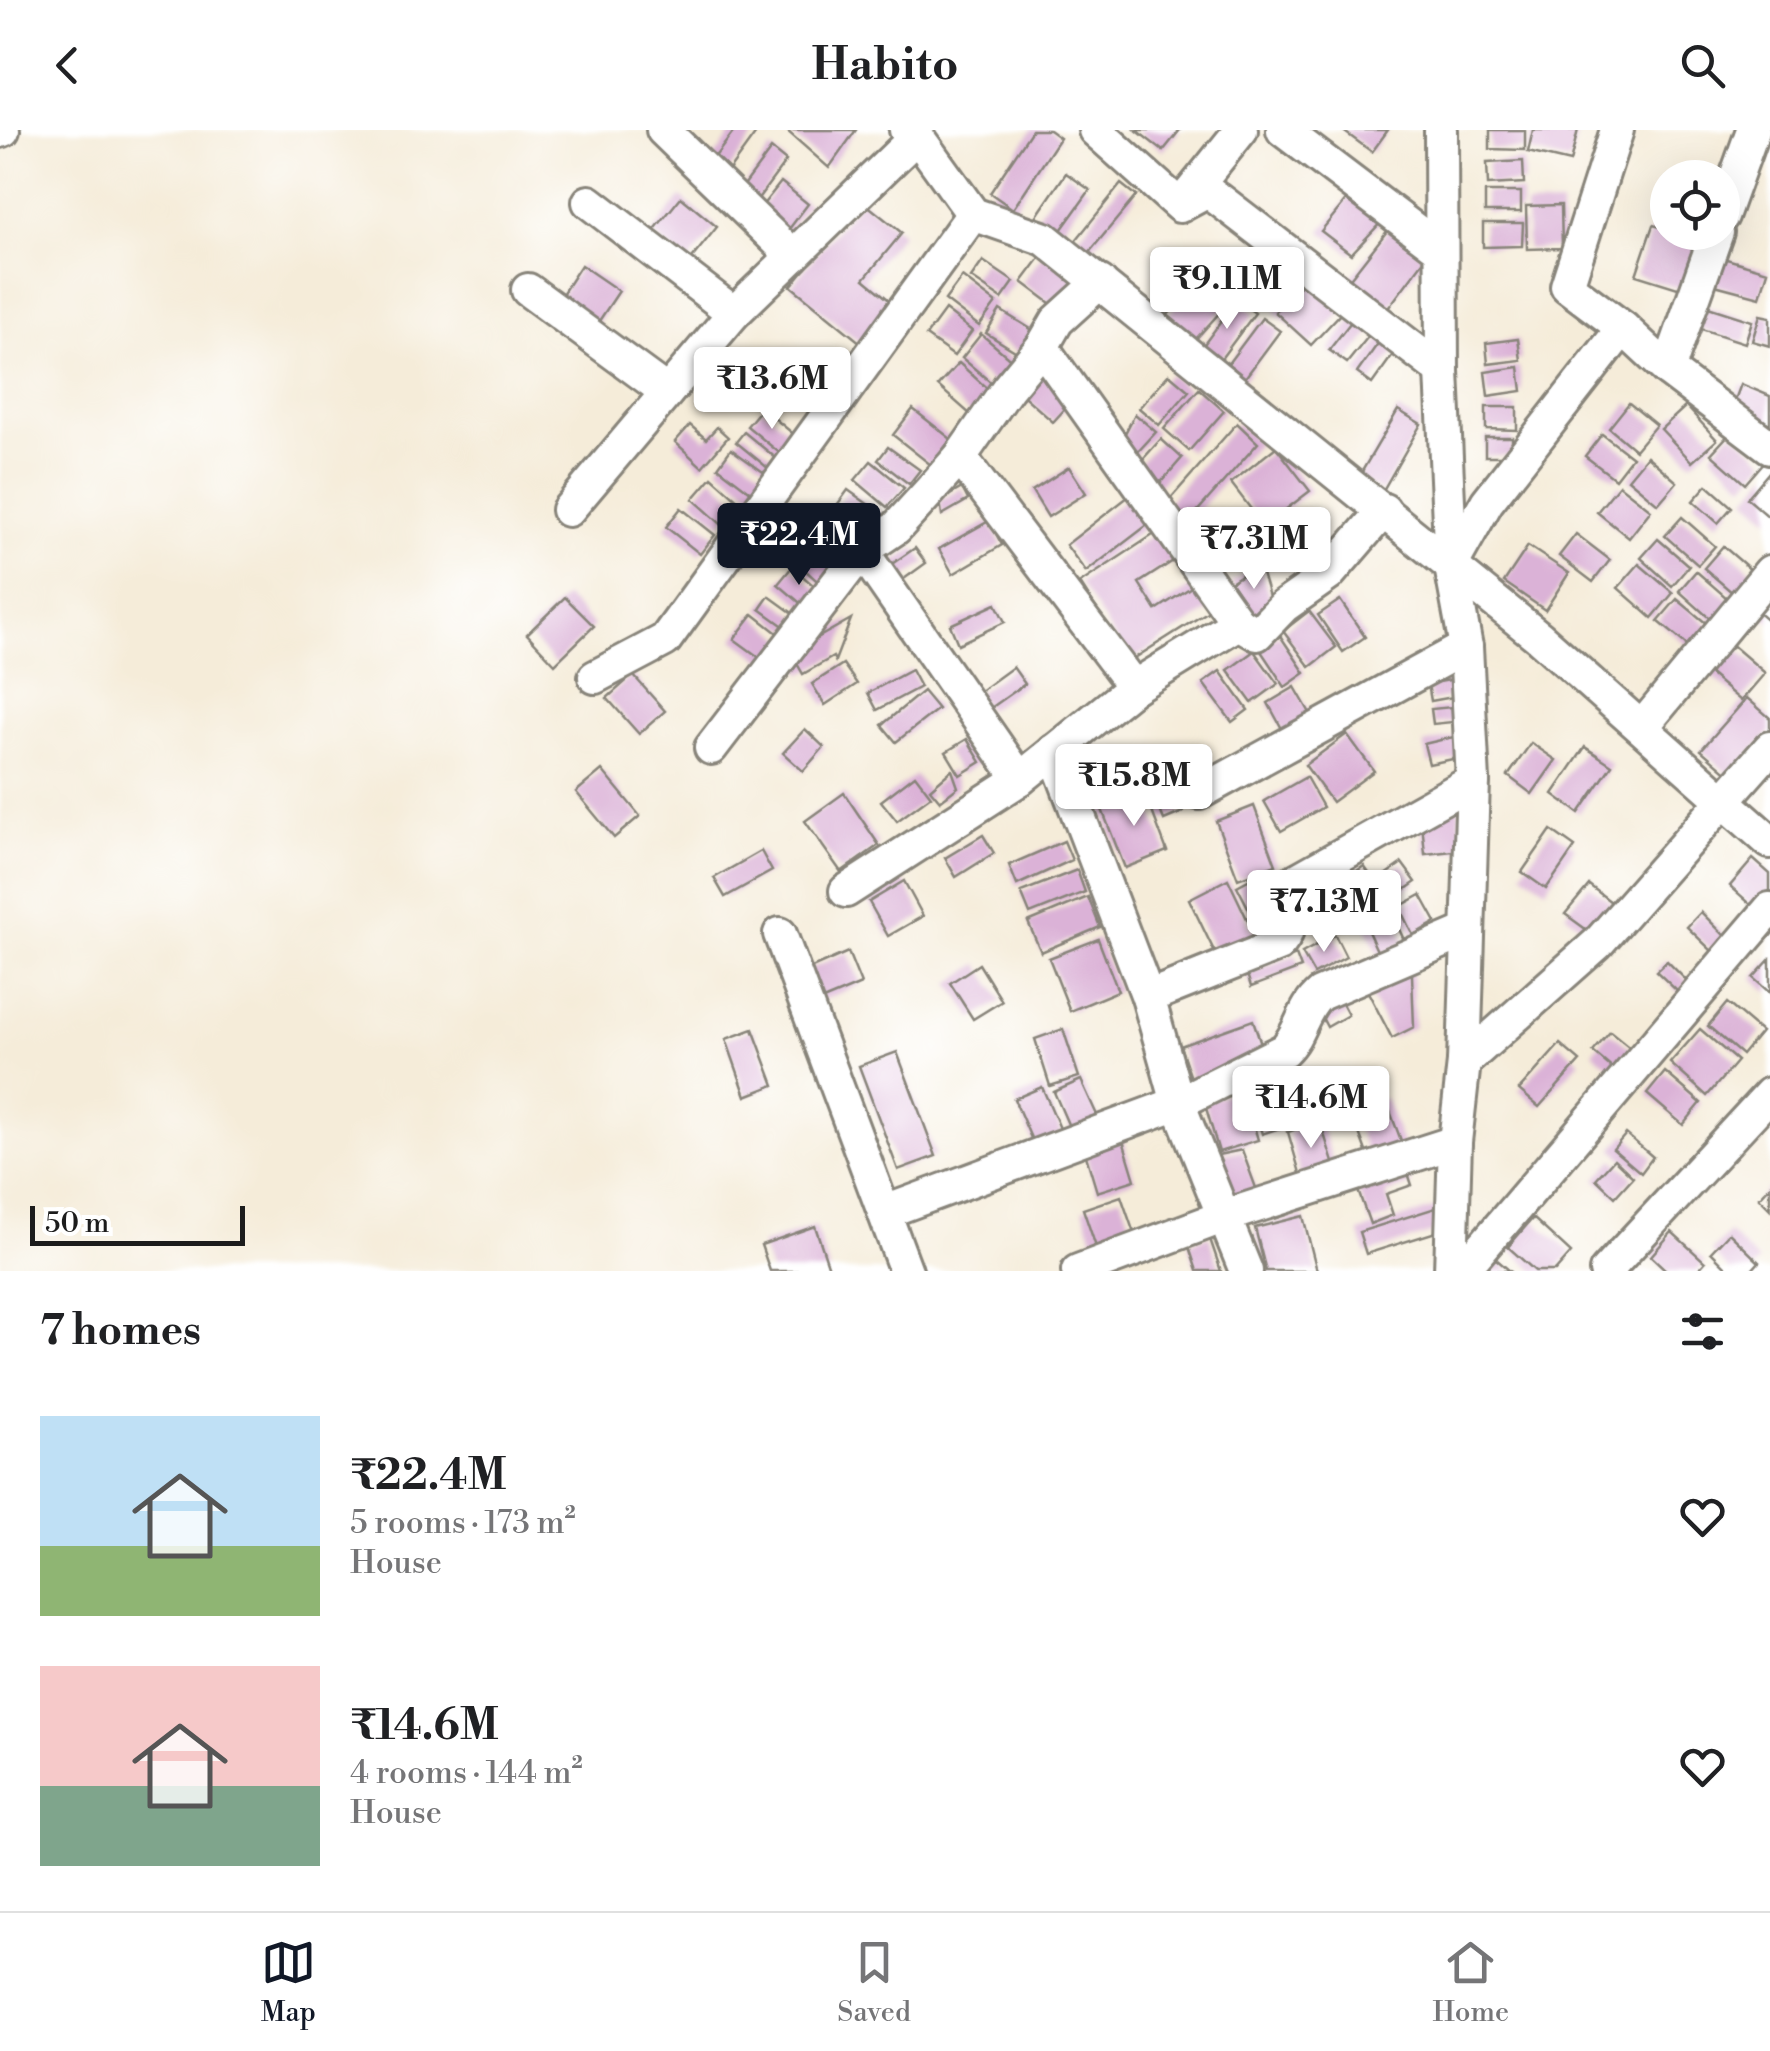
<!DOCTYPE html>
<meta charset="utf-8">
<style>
:root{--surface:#fff;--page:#f6f6f6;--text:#202124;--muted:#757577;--line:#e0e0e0;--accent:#111827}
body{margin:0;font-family:"Libre Bodoni",serif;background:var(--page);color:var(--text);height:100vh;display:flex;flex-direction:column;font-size:38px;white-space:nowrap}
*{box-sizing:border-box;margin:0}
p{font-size:32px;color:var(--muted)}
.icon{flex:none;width:55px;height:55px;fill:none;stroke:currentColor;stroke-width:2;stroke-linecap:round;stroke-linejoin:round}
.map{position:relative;height:1141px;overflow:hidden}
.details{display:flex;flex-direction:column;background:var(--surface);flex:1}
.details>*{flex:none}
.buttons{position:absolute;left:1650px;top:30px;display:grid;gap:20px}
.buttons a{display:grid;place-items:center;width:90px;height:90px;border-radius:50%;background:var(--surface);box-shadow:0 10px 40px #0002;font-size:50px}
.scale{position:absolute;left:30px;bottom:25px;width:215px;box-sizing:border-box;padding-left:10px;border:5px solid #1c1c1c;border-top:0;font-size:28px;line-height:35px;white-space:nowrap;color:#1c1c1c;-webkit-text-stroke:8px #fff;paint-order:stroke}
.price{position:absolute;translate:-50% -85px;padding:0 22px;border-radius:10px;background:#fff;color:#222;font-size:32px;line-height:65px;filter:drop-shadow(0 2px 5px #0008)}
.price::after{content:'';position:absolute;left:50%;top:60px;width:30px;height:22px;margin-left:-15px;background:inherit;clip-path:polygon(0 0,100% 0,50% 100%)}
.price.active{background:var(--accent);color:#fff}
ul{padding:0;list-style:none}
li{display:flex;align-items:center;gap:30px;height:250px;padding:0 40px}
li span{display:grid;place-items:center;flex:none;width:280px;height:200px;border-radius:0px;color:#555}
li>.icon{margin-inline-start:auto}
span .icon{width:120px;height:120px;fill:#fffc;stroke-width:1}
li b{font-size:42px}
h2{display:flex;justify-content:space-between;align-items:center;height:120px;padding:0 40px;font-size:42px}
header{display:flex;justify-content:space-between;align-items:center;height:130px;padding:0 40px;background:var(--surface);font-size:45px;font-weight:700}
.tab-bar{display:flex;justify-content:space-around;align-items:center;height:140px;border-top:2px solid var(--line);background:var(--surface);font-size:28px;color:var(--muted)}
.tab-bar a{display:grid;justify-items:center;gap:5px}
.tab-bar .active{color:var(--accent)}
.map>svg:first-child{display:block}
.building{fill:#dbb2d7}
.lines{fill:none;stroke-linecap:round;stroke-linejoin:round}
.minor-casing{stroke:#88847a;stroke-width:38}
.minor{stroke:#fff;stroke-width:32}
</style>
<header><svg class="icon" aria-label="back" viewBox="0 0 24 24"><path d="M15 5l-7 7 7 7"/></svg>Habito<svg class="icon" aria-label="search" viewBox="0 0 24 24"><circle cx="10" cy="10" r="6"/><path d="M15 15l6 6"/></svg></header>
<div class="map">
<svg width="1770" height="1141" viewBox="0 0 1770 1141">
<rect width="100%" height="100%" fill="#fff"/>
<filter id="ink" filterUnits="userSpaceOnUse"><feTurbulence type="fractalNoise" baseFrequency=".01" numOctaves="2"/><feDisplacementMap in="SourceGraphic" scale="20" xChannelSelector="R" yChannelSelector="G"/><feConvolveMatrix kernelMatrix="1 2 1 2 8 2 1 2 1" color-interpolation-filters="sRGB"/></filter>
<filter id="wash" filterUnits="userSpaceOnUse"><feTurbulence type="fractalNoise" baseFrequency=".0048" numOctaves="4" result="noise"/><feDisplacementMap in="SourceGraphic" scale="40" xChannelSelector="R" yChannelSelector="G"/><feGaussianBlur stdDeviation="2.25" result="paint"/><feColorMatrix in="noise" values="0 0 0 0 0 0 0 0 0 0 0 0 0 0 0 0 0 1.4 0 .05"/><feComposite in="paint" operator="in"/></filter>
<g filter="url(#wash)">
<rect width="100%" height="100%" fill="#f5ecd9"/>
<g id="blocks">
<g class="building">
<path d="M735,0L756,3L724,47L708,36Z"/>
<path d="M786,0H856L829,38Z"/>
<path d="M1032,0H1049L1060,8L1013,79L990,63Z"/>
<path d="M1136,0H1180L1163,21Z"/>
<path d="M1342,0H1388L1372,22Z"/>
<path d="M1490,0H1525V20L1490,19Z"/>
<path d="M1533,0H1578L1570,32L1528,22Z"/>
<path d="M771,19L786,31L754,74L739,62Z"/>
<path d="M1523,31L1524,53L1488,55L1487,33Z"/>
<path d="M1066,43L1090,60L1059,103L1036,87Z"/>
<path d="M781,52L808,74L786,103L758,81Z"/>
<path d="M1121,54L1136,66L1087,125L1073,114Z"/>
<rect x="1485" y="62" width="36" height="20"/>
<path d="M1352,63L1384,89L1351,124L1321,101Z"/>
<path d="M681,67L717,97L688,133L652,103Z"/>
<path d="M861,70L902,103L864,149L894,174L861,213L791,156Z"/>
<path d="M1561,75L1562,118L1527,119L1526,76Z"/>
<path d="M1483,93H1523L1522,116L1483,117Z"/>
<path d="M1653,95L1668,99V102L1701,110L1684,160L1636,145Z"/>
<path d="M1391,96L1425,129L1386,181L1348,151Z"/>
<path d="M1043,124L1079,151L1058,179L1022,152Z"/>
<path d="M1723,128L1768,141L1760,167L1715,155Z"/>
<path d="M983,131L1014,152L1002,169L971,148Z"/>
<path d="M581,135L619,161L595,197L557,172Z"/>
<path d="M1212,135L1240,160L1194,211L1166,187Z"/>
<path d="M962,147L996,173L979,196L945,170Z"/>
<path d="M1306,149L1342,182L1311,215L1275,182Z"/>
<path d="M1237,170L1255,183L1217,234L1199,221Z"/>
<path d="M1705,176L1752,191L1745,213L1698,198Z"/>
<path d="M945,180L972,201L954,226L926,206Z"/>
<path d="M1000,180L1034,201L1020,224L986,203Z"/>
<path d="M1357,184L1375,198L1347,233L1329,220Z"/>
<path d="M1760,185L1770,187V216L1752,211Z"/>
<path d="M1262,188L1280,201L1239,256L1221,243Z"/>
<path d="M981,204L1014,232L995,256L962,228Z"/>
<path d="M1384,205L1399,216L1372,254L1357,243Z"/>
<path d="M1518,209L1521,230L1488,234L1486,213Z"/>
<path d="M959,233L991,262L971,285L938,256Z"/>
<path d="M1519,237L1522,261L1488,266L1485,242Z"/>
<path d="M1035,239L1072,271L1053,292L1017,260Z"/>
<path d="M1169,244L1189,261L1159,295L1139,278Z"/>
<path d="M1741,254L1770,266V294L1732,278Z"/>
<path d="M1199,259L1224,281L1189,321L1164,299Z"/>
<path d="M1629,273L1656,295L1635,320L1609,298Z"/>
<path d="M1686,276L1717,310L1692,332L1661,299Z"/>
<path d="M1486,277H1517V300L1486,299Z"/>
<path d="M762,278L797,307L782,325L747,296Z"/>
<path d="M913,279L951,309L931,335L893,305Z"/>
<path d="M1398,280L1421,294L1382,362L1358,348Z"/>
<path d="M1135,284L1156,302L1134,326L1120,313Z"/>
<path d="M1237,293L1258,313L1186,394L1165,375Z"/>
<path d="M690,295L706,309L717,297L728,307L702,337L675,312Z"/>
<path d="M1732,301L1766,330L1745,354L1711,324Z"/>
<path d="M744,302L777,329L769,339L736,312Z"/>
<path d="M1602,304L1632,327L1615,349L1585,326Z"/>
<rect x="1485" y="307" width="27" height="19"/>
<path d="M1161,309L1182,328L1156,358L1134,339Z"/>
<path d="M888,317L920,340L909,354L878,330Z"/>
<path d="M1276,317L1310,361L1264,396L1231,353Z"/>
<path d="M731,319L766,344L752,363L718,337Z"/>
<path d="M1647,326L1677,352L1658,374L1628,349Z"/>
<path d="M871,331L904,358L887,377L855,350Z"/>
<path d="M1069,337L1086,363L1048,387L1032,361Z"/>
<path d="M1770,341V388L1747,368Z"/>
<path d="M712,347L740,372L721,394L693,369Z"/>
<path d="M1619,355L1651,380L1629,408L1597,382Z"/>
<path d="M1707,355L1732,377L1718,393L1693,371Z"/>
<path d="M962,358L968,370L942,385L940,371Z"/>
<path d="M848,360L886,387L871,409L832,382Z"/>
<path d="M1133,363L1154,390L1086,442L1066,415Z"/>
<path d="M681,378L715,405L700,424L666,397Z"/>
<path d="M1682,387L1715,416L1698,435L1665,406Z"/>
<path d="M989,391L1002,415L953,444L939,419Z"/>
<path d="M1156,403L1173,431L1139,453L1156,480L1199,452L1215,477L1130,531L1080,453Z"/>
<path d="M1576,404L1610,430L1593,452L1559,426Z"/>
<path d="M1658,409L1689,436L1672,456L1641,428Z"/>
<path d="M814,410L844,437L825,458L795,431Z"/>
<path d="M1528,416L1569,443L1545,480L1504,452Z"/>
<path d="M1723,416L1760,448L1741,470L1704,438Z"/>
<path d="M915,418L926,433L897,454L886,438Z"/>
<path d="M1259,434L1271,473L1258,494L1231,452Z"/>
<path d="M1639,434L1673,463L1652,488L1618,458Z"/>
<path d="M792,437L820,461L806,478L778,454Z"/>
<path d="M1696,441L1735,475L1717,495L1679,461Z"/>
<path d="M1770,465V492L1756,480Z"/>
<path d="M769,466L798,487L789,500L760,479Z"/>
<path d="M565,467L594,496L555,534L527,504Z"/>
<path d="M1677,469L1713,499L1694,521L1658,491Z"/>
<path d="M1340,470L1365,507L1343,522L1318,485Z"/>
<path d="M996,474L1005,492L958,514L950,495Z"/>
<path d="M1309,481L1336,517L1310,537L1283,501Z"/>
<path d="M753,484L785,509L767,533L734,509Z"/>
<path d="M851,489L835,531L833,527L803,544L791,523Z"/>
<path d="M1279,504L1305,543L1285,557L1259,518Z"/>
<path d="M1730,513L1765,543L1741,571L1706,541Z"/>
<path d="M1254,521L1278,554L1252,573L1228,540Z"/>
<path d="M843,534L857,554L825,575L812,554Z"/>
<path d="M1013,537L1025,554L988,580L976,564Z"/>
<path d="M911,540L920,557L877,580L868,563Z"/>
<path d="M1220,541L1248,580L1232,592L1203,553Z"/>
<path d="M633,545L665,581L639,604L607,568Z"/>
<path d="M1461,548L1464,565L1431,571L1428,554Z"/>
<path d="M1295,557L1314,590L1286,606L1268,573Z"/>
<path d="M923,561L938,579L896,612L882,595Z"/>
<path d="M1747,568L1770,588V602L1731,646L1701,620Z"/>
<path d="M1462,576L1463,591L1433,594L1431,579Z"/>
<path d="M805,599L824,617L803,641L783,623Z"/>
<path d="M1347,604L1374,641L1332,672L1305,635Z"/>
<path d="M1462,605L1467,626L1429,634L1424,614Z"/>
<path d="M967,609L981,632L960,645L946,622Z"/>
<path d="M1531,613L1556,630L1532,664L1508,646Z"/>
<path d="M1585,617L1612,635L1579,683L1553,664Z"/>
<path d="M1182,637L1191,659L1176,665L1183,682L1164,690L1148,651Z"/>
<path d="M602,640L640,686L614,708L576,662Z"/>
<path d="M952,640L958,657L940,671L930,659Z"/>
<path d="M915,645L931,666L897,691L881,671Z"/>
<path d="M1306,647L1323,677L1281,701L1264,671Z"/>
<path d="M1144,660L1167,721L1125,738L1101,677Z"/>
<path d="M844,663L879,715L841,742L805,691Z"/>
<path d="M1254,676L1276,735L1238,749L1216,691Z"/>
<path d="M1459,678L1463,720L1425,724L1421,682Z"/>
<path d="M1551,700L1575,717L1546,759L1522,742Z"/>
<path d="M983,705L994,723L956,747L945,728Z"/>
<path d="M1064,711L1072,730L1017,755L1009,735Z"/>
<path d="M761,721L772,741L725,767L714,748Z"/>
<path d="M1753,729L1770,744V764L1757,780L1730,756Z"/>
<path d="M1402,733L1416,752L1363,789L1338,754L1364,736L1375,752Z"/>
<path d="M1077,740L1085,762L1030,784L1021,762Z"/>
<path d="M1267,740L1281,767L1251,783L1237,756Z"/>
<path d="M1228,749L1257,810L1218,829L1189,769Z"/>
<path d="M904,751L923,786L888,806L869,772Z"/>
<path d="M1589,755L1611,772L1587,800L1565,784Z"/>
<path d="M1421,765L1436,792L1413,805L1399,777Z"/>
<path d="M1088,767L1100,797L1041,822L1028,792Z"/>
<path d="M1701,782L1727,808L1713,822L1687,797Z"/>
<path d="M1392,784L1405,812L1379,825L1366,797Z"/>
<path d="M1335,805L1346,827L1314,844L1302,823Z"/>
<path d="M1098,809L1118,861L1070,881L1049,828Z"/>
<path d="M848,822L861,854L818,872L805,841Z"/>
<path d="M1296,825L1301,838L1251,857L1247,844Z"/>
<path d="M1770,829V863L1753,848Z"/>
<path d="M1667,831L1688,852L1678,862L1656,841Z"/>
<path d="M979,834L1002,871L973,889L950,853Z"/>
<path d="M1408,839L1412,845L1414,897L1392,908L1367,860Z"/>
<path d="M1336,862L1348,885L1327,897L1315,874Z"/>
<path d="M1727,873L1761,902L1742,925L1708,896Z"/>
<path d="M1253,890L1265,925L1192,951L1180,916Z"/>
<path d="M753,899L774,955L746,966L726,909Z"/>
<path d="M1063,899L1079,947L1050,956L1035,909Z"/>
<path d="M1700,899L1737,931L1707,966L1670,933Z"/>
<path d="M1610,902L1631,919L1614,940L1593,922Z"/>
<path d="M1560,914L1580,931L1539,977L1519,960Z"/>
<path d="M897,922L936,1026L898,1040L859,936Z"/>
<path d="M1665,942L1701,973L1683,995L1647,964Z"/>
<path d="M1273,949L1289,995L1262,1004L1247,958Z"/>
<path d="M1081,950L1102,996L1074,1008L1054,962Z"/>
<path d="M1042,957L1062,1003L1034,1015L1014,969Z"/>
<path d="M1243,959L1258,1010L1219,1022L1204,971Z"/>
<path d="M1385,968L1405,1021L1371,1035L1351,981Z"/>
<path d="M1320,991L1335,1039L1302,1050L1288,1002Z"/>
<path d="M1626,1004L1653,1027L1641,1043L1613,1019Z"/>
<path d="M1122,1007L1135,1050L1097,1062L1084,1019Z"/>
<path d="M1242,1020L1256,1058L1234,1070L1218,1025Z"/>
<path d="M1614,1029L1633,1047L1615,1067L1596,1049Z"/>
<path d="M1406,1037L1412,1055L1386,1064L1393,1085L1370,1094L1356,1055Z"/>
<path d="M1770,1056V1079L1759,1068Z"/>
<path d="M1121,1066L1136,1109L1098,1123L1083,1079Z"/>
<path d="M1445,1075L1452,1097L1366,1124L1359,1102Z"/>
<path d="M1303,1086L1317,1141H1266L1255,1098Z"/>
<path d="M1533,1088L1571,1123L1555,1141H1535L1508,1117Z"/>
<path d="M815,1096L830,1141H770L761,1115Z"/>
<path d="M1672,1102L1705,1132L1697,1141H1667L1651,1126Z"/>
<path d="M1729,1103L1759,1132L1751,1141H1730L1711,1122Z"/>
<path d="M1209,1106L1221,1141H1197L1188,1114Z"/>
<path d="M1488,1122L1510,1141H1472Z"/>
</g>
</g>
</g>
<g filter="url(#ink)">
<use href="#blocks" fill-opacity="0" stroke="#88847a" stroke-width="2.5"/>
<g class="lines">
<defs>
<g id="minor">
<path d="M663,0L793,126"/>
<path d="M906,0L917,6L973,84L1045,109L1451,436L1442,241L1441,0"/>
<path d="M1095,0L1180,76L1208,61L1442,241"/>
<path d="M1283,0L1440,119"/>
<path d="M1617,0L1567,156L1623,198"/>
<path d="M0,1L3,0"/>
<path d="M1184,71L1241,0"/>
<path d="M589,72L734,183"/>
<path d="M1722,86L1753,0"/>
<path d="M528,160L667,262"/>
<path d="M1042,217L1238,493"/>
<path d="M1668,240L1717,102"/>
<path d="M960,327L1134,557"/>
<path d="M568,380L734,183L917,6"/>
<path d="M862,421L1020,649"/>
<path d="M1451,436L1487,372L1623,198L1668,240L1770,317"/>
<path d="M595,547L665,510L973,84"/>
<path d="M1642,597L1770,442"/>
<path d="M711,618L862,421L896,398L928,363L960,327L1008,258L1042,217L1057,191L1100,152"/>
<path d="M1054,621L1148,867L1178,973L1246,1141"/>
<path d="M1199,663L1466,517"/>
<path d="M846,761L1020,649L1134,557L1238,493L1257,504L1284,476L1328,445L1384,380"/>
<path d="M780,804L906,1141"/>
<path d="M1148,867L1278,815C1297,798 1282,773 1293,752L1473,651"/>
<path d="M1464,932L1598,813L1770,618"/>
<path d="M885,1082L1178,973L1284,920C1301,904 1302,879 1320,864L1467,801"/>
<path d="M1078,1141L1225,1086L1455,1012"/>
<path d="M1451,1141L1455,1012L1464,932L1473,651L1466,517L1451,436L1539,507L1770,712"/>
<path d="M1462,1141L1770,779"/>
<path d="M1606,1141L1770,964"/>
</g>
</defs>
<use href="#minor" class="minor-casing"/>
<use href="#minor" class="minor"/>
</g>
</g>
</svg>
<div class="buttons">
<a><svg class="icon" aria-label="locate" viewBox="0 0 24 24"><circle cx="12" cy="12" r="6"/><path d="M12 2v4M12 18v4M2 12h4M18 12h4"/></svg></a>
</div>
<div class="scale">50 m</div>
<b class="price" style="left:1227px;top:202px">₹9.11M</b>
<b class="price" style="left:772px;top:302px">₹13.6M</b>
<b class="price active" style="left:799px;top:458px">₹22.4M</b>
<b class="price" style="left:1254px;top:462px">₹7.31M</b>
<b class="price" style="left:1134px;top:699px">₹15.8M</b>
<b class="price" style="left:1324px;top:825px">₹7.13M</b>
<b class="price" style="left:1311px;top:1021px">₹14.6M</b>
</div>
<section class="details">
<h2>7 homes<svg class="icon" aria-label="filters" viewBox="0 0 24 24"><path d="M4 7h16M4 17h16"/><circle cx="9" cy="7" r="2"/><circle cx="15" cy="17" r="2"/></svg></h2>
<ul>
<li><span style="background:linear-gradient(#bfe0f5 65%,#8fb573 0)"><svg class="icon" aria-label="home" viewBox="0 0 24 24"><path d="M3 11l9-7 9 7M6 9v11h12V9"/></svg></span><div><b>₹22.4M</b><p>5 rooms · 173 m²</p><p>House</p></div><svg class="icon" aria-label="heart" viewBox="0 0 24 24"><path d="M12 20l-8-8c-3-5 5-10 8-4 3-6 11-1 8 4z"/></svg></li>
<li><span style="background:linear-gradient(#f6c9c9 60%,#7fa58c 0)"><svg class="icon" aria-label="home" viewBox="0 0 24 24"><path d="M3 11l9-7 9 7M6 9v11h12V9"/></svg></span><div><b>₹14.6M</b><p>4 rooms · 144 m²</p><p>House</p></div><svg class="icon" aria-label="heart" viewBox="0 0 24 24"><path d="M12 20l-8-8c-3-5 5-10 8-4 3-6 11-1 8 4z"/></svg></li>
</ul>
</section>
<nav class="tab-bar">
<a class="active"><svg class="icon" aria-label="map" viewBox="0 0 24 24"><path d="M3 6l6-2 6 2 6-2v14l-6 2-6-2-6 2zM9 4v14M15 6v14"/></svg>Map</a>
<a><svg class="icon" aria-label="saved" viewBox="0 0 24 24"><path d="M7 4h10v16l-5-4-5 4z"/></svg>Saved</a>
<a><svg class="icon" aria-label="home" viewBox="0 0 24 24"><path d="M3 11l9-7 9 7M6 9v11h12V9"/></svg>Home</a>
</nav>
